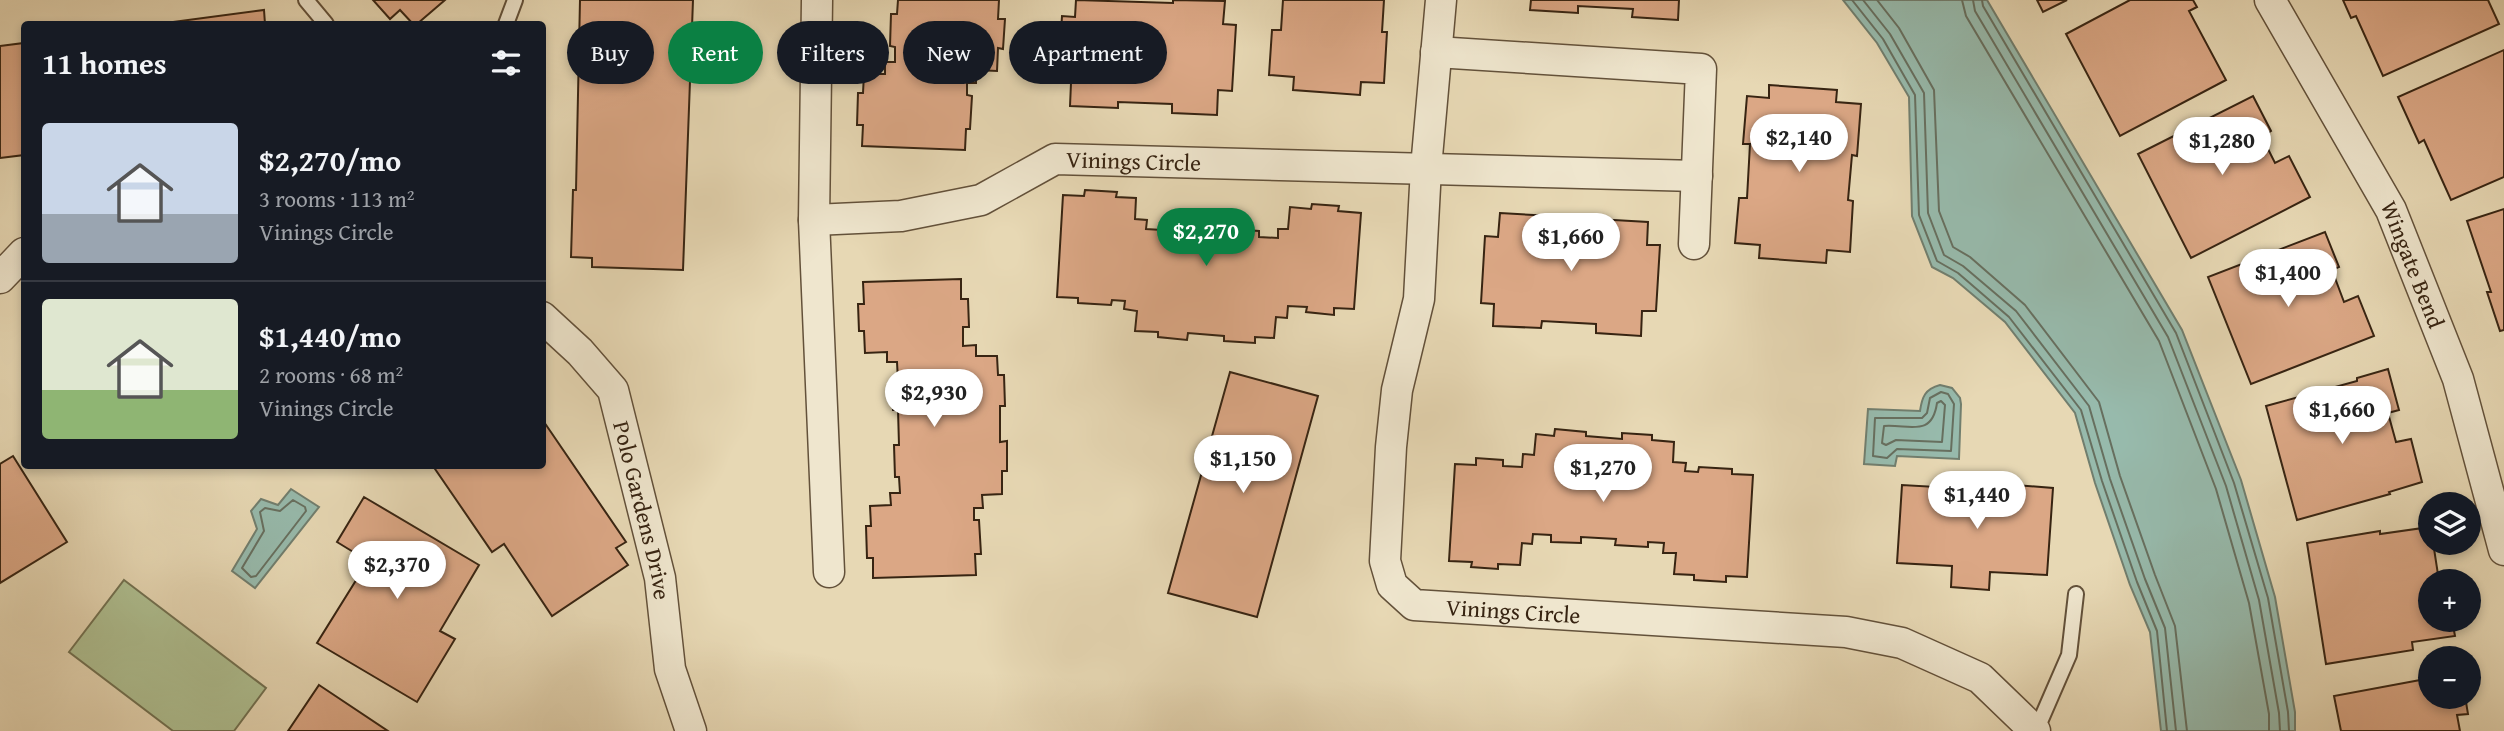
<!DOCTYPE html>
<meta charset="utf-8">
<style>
:root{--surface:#171b24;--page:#20242c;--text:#f1f3f6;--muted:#9ea1a6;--line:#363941;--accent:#0b8043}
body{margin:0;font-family:"Gentium Book Plus",serif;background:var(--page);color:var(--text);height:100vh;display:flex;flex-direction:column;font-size:26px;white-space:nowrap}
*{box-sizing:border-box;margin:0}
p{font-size:23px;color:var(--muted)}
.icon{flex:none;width:38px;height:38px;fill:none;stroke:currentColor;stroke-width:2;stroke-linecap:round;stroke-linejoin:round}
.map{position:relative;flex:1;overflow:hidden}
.details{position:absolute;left:21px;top:21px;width:525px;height:448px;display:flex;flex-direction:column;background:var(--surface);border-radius:7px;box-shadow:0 4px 10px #0003}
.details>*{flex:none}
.guide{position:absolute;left:567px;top:21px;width:665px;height:63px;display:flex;gap:14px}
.tools{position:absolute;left:2418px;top:492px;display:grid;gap:14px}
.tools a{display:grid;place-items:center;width:63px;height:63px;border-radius:50%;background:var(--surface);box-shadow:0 4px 10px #0003;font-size:35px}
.price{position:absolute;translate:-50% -60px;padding:0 16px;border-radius:24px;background:#fff;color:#222;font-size:23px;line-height:46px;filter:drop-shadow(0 2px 4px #0008)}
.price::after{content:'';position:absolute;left:50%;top:42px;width:21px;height:16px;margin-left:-10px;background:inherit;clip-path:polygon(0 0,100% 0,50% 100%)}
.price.current{background:var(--accent);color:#fff}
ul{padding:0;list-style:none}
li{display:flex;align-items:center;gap:21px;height:175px;padding:0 21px}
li+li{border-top:2px solid var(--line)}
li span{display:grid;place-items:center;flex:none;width:196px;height:140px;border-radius:7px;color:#555}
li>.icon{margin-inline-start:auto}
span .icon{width:84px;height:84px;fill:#fffc;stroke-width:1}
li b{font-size:30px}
h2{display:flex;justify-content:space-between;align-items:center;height:84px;padding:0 21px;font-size:30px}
.tag{padding:0 24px;border-radius:32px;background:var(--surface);box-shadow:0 4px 10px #0003;font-size:24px;line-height:63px}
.tag.current{background:var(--accent);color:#fff}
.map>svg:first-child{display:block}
.green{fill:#afc092;stroke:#737252;stroke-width:2}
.water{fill:#97baac;stroke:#717e6e;stroke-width:2}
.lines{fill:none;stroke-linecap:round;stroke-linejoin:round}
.shore{stroke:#676f5f;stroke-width:2}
.building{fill:#dba785;stroke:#372412;stroke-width:2}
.lane-casing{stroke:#63513a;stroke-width:18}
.street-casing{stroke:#63513a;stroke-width:33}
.lane{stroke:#efe6ce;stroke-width:14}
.street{stroke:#efe6ce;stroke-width:30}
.labels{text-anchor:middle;stroke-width:5;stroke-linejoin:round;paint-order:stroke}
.street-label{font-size:23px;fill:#372412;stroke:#efe6ce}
</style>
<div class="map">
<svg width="2504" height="731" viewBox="0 0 2504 731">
<rect width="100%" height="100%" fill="#e7d8b4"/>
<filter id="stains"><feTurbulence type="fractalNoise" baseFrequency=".00286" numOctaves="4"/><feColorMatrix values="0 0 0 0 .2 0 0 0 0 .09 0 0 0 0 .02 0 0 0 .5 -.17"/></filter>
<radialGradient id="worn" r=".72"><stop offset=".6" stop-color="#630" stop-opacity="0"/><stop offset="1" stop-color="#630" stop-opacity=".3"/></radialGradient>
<path class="green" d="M124,580L266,688L234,731H173L69,652Z"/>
<g class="water">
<path d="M1843,0H1987L2182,330L2241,480L2275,597L2295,712V731H2161L2150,632L2130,585L2095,483L2075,413L2005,322L1953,278L1932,267L1912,216L1909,97L1877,43Z"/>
<path d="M1940,385L1952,388L1960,398L1961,404L1959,459L1897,456L1895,466L1864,464L1868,409L1920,411C1922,397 1925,389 1940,385Z"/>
<path d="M291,489L319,507L255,588L232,571L257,529L251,511L261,499L278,505Z"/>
</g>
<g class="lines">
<g class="shore">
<path d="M1852,0L1883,39L1915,95L1919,215L1937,261L1958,273L2009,317L2081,410L2102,481L2137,582L2157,631L2167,731"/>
<path d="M1863,0L1890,34L1924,93L1928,213L1944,255L1963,266L2016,311L2089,406L2110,479L2145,579L2165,628L2176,731"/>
<path d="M1877,0L1899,28L1934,90L1939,211L1953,247L1970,257L2025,305L2099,402L2120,476L2155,575L2175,626L2187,731"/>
<path d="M1962,0L1966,16L2159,341L2216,489L2249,603L2269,714V731"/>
<path d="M1973,0L1975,11L2168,337L2226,486L2259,600L2279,713L2280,731"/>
<path d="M1982,0L1983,6L2176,333L2234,483L2268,598L2288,712L2289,731"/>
<path d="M1941,392L1948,394L1954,404L1951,451L1897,449L1887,458L1873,456L1875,418H1922L1927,413L1930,398Z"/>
<path d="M1941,401L1945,405L1942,442L1896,440L1886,445L1882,443L1884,426C1909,424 1932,438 1937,403Z"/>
<path d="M293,500L305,507L306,511L256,576L251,577L242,568L264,531L260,512L265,508L280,511Z"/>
</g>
</g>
<g class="building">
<path d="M373,0H445L417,24H413L400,10L390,19Z"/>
<path d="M580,0H693L683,270L592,267V258L571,257L573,190H576Z"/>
<path d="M898,0H999L998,19H1005L1003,49L998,48L997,71L976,70V83H967V95L972,96L970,129H966L965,150L862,146L863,125H857L858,93H863L864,74H885V62H895V47L890,46L891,14H897Z"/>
<path d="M1076,0L1173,3V0L1225,1L1223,24L1236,25L1232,91L1218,90L1217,115L1172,113V104L1118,102V108L1070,106L1071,83H1058L1062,16L1075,17Z"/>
<path d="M1283,0H1384L1382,32H1387L1384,83L1361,82L1360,95L1293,90L1294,77L1269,75L1272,30H1281Z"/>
<path d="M1531,0H1679L1678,20L1632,17L1633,9L1578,6V13L1530,10Z"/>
<path d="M2037,0H2067L2043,12Z"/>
<path d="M2130,0H2193L2197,7L2189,11L2226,80L2120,136L2066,34Z"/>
<path d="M2343,0H2488L2499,24L2383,76L2356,16L2351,18Z"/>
<path d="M264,10L265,24H142L173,22Z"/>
<path d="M24,43V155L0,158V46Z"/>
<path d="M2504,50V177L2451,200L2424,140L2419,143L2398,97Z"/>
<path d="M1769,85L1837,90L1836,102L1861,104L1857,156L1852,155L1848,200L1853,201L1850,252L1827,250L1826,263L1759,258L1760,245L1735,243L1739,198H1747L1750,144H1743L1747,96L1769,98Z"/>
<path d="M2253,96L2271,131L2262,137L2275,163L2289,156L2310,197L2191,258L2138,154Z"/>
<path d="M1085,190L1117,192L1116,197L1136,198L1135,219L1147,220L1146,229L1162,230V225L1195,228L1194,233L1229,235L1230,229L1259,231V237L1278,238V229H1288L1290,207L1311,209L1312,204L1339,206L1338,211L1361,213L1354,309L1334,308V315L1306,312L1307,307L1288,306L1287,318L1276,317L1274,338L1255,337V343L1224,341V336L1188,333L1187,340L1158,337V332L1135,331L1137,311L1124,309L1125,301L1112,300L1111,305L1078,303V298L1057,297L1063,195L1084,196Z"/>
<path d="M2504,209V330L2500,331L2487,292H2491L2467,221Z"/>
<path d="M1500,213L1552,216L1551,221L1597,223V219L1648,222L1647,245H1660L1656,311H1642L1641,336L1596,333V324L1542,321L1541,328L1493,326L1494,304L1481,303L1485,236L1498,237Z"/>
<path d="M2325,232L2339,267L2332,270L2344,302L2358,296L2374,336L2251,384L2208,277Z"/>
<path d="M961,279V299H968L969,327H963V346L976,345V356H997L998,375H1004L1005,406H1000V442L1007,441V471H1002V494L982,495L983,508H974V520H979L981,554H975L976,575L873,578V558H867L866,526H871L870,506L891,505L890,493H900L899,477H895L894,445H899L898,410H893L891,381H898L897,362H887V352L865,353L864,331H859L858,304H864L863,282Z"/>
<path d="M2388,369L2399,410L2388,413L2396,442L2411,439L2422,482L2389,492L2390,494L2297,520L2266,406L2357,381V378Z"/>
<path d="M1230,372L1318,396L1257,617L1168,593Z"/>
<path d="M542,419L626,542L616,548L628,565L552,616L504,544L492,552L433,466H542Z"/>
<path d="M1555,429L1586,432V436L1622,439V433L1652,435V440L1674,442L1673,462L1686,463L1685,471L1698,472L1699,467L1732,469V474L1753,475L1747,577L1726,576V582L1694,580V575L1674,574L1676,553H1663L1664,543L1648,542V547L1615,545L1616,539L1581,537V543L1551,542V535L1533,534L1532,544L1522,543L1520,565L1498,564V569L1471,567L1472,562L1449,561L1455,464L1476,465V458L1503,460V466L1522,467L1523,454L1534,455L1536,434L1554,436Z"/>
<path d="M13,456L67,542L0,583V464Z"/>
<path d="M1989,483L2053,488L2047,575L1990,572L1989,590L1951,587L1952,566L1897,563L1902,485L1989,490Z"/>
<path d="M364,497L479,565L440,631L455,639L417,702L317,643L368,561L337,542Z"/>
<path d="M2430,527L2431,542H2433L2439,581H2431V620H2452L2455,636L2412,642L2413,650L2326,664L2307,543L2380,531V534Z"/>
<path d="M2431,678V696H2465L2468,714L2457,715L2460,731H2341L2334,696Z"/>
<path d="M319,685L388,731H288Z"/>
</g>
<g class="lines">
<defs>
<g id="lane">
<path d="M306,0L326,24"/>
<path d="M506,24L515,0"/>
<path d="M2036,731L2069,655L2076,594"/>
</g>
<g id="street">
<path d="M817,0L814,220L829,572"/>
<path id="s1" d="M1441,0L1426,168L1419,299L1397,390L1391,447L1385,561L1392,585L1414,605L1846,632L1902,643L1980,678L2035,731"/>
<path id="s2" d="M2270,0L2391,210L2458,379L2504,550"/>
<path d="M1436,52L1701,69L1694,244"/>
<path id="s3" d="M814,220L901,216L981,200L1055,159L1697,176"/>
<path d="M0,278L24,253"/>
<path id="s4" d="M542,317L580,352L613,390L660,578L670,669L691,731"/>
</g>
</defs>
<use href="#lane" class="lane-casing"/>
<use href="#street" class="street-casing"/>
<use href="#lane" class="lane"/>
<use href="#street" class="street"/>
</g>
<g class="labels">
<g class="street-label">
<text dy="8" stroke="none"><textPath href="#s3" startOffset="332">Vinings Circle</textPath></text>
<text dy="8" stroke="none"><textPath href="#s2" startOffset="301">Wingate Bend</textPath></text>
<text dy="8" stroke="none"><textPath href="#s4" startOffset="226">Polo Gardens Drive</textPath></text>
<text dy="8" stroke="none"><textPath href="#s1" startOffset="719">Vinings Circle</textPath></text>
</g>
</g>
<rect width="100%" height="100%" filter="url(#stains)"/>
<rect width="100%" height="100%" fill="url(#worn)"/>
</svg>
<div class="tools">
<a><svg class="icon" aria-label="layers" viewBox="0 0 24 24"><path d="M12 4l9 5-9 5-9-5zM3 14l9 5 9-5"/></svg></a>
<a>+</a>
<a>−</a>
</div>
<b class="price" style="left:1799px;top:174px">$2,140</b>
<b class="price" style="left:2222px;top:177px">$1,280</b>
<b class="price current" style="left:1206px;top:268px">$2,270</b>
<b class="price" style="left:1571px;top:273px">$1,660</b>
<b class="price" style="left:2288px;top:309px">$1,400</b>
<b class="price" style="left:934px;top:429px">$2,930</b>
<b class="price" style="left:2342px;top:446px">$1,660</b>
<b class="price" style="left:1243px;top:495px">$1,150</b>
<b class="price" style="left:1603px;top:504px">$1,270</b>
<b class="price" style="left:1977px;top:531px">$1,440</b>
<b class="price" style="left:397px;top:601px">$2,370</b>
<div class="guide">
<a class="tag">Buy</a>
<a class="tag current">Rent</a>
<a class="tag">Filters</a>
<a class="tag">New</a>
<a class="tag">Apartment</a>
</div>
<section class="details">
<h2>11 homes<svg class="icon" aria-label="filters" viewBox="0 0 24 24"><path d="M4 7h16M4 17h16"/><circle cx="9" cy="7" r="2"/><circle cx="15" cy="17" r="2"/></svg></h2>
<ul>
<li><span style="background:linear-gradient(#c9d6e8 65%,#9aa5b1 0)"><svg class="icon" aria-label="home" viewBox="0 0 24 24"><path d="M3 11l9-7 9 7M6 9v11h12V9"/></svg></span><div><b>$2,270/mo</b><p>3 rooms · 113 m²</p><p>Vinings Circle</p></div></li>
<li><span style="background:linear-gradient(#dfe7d0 65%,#8fb573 0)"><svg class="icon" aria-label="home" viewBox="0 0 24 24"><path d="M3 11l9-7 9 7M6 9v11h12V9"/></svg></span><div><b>$1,440/mo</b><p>2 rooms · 68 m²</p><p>Vinings Circle</p></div></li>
</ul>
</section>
</div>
